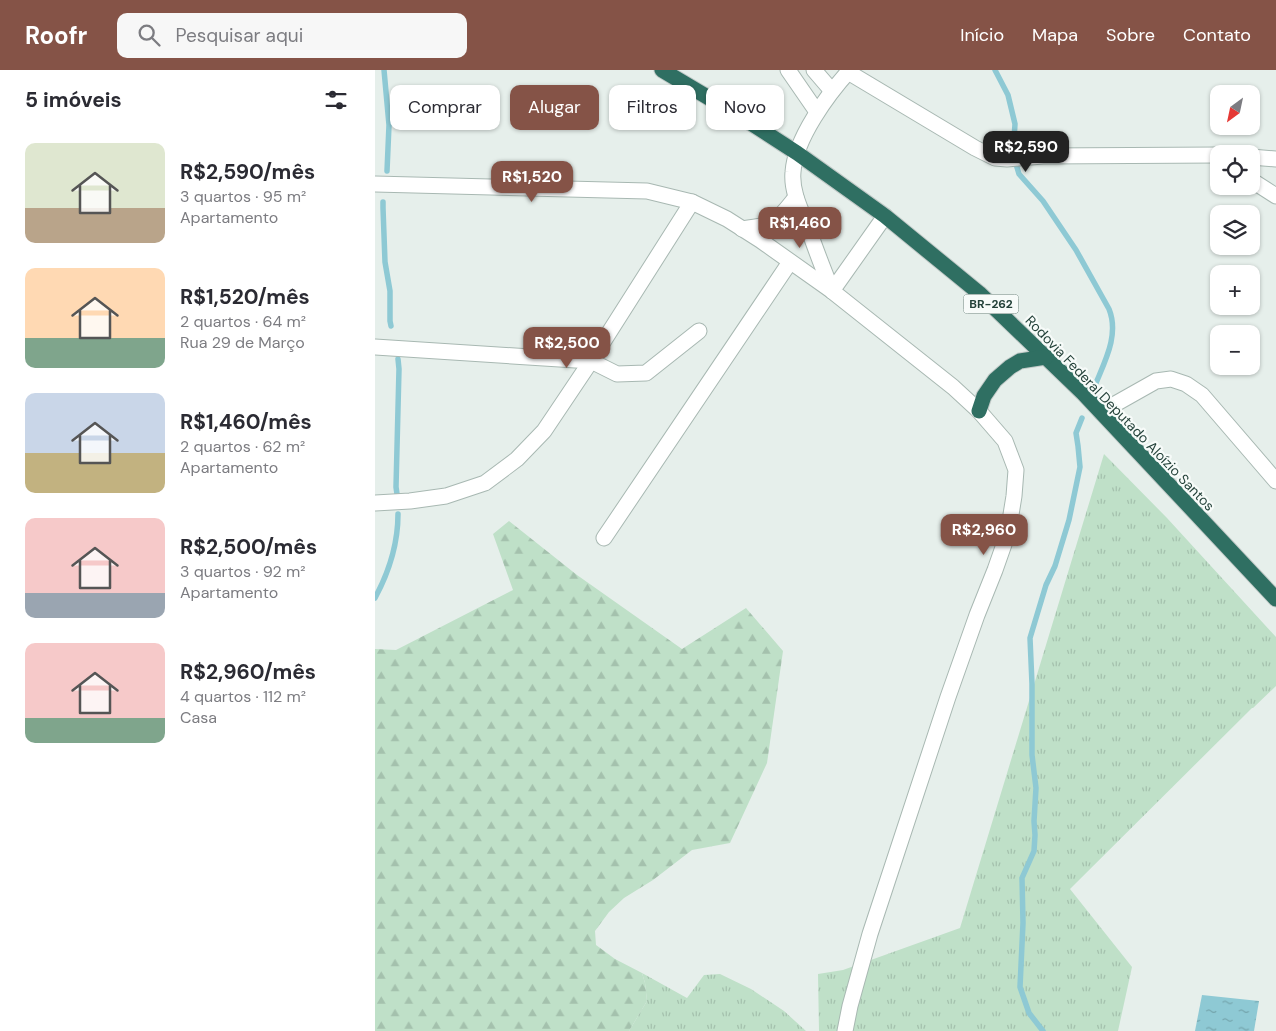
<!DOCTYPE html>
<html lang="pt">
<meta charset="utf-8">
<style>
:root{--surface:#fff;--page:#f7f7f7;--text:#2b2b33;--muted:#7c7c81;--accent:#855347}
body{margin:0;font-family:"DM Sans",sans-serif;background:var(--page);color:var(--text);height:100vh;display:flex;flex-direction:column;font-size:19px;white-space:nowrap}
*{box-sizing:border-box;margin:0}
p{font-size:16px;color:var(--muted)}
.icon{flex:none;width:28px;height:28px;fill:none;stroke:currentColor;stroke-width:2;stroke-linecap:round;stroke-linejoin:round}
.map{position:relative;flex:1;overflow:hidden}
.panel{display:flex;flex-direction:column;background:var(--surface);width:375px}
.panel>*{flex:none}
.banner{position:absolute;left:15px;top:15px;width:475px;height:45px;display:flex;gap:10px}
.needle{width:32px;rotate:213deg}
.buttons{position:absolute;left:835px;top:15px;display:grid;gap:10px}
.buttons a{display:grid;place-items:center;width:50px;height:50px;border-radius:10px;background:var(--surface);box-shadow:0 1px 4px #0004;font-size:25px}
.price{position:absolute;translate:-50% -42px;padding:0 11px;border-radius:10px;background:var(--accent);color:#fff;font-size:16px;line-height:32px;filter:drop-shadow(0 1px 2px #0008)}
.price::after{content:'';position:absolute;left:50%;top:30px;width:15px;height:11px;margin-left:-8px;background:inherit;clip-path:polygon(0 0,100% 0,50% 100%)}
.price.current{background:#222;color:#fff}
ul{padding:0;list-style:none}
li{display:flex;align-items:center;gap:15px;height:125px;padding:0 25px}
li span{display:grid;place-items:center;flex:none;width:140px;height:100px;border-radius:10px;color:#555}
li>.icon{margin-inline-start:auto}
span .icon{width:60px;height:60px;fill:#fffc;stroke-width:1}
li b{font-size:21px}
h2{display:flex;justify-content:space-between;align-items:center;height:60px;padding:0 25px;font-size:21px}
.pill{padding:0 18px;border-radius:10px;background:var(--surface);box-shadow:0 1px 4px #0004;font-size:18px;line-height:45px}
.pill.current{background:var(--accent);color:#fff}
header{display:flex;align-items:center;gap:30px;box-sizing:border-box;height:70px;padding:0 25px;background:var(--accent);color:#fff}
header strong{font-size:24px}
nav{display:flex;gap:28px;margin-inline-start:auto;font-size:18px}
.search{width:350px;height:45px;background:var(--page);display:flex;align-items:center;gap:12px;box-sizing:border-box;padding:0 18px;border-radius:10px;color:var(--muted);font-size:19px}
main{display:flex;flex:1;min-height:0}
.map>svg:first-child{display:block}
.grass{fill:url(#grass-tufts)}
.forest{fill:url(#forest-firs)}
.water{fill:url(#water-ripples)}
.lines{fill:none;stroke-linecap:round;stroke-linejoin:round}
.stream{stroke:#8ec9d4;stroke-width:5.5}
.minor-casing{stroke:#a8b8b2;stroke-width:17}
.highway-casing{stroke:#c2cac8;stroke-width:17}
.minor{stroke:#fff;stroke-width:15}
.highway{stroke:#2f6f62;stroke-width:15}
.labels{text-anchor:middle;stroke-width:4.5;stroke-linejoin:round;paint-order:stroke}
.shield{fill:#f7fbf9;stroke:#637a73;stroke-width:1}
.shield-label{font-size:12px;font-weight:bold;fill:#24423a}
.street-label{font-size:14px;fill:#24423a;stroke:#f7fbf9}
</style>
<header>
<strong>Roofr</strong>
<div class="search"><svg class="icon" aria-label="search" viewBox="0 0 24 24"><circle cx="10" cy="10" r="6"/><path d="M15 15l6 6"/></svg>Pesquisar aqui</div>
<nav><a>Início</a><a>Mapa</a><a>Sobre</a><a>Contato</a></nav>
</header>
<main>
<section class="panel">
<h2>5 imóveis<svg class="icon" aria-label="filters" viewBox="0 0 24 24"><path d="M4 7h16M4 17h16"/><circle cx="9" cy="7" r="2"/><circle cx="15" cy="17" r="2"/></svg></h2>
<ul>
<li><span style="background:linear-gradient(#dfe7d0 65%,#b9a48a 0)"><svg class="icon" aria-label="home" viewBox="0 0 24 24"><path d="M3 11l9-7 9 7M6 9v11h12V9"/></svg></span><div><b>R$2,590/mês</b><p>3 quartos · 95 m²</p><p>Apartamento</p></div></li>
<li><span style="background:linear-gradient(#ffd9b3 70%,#7fa58c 0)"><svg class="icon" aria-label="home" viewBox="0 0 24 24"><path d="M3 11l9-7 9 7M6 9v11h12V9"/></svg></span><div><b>R$1,520/mês</b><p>2 quartos · 64 m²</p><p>Rua 29 de Março</p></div></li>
<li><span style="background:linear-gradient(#c9d6e8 60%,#c2b280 0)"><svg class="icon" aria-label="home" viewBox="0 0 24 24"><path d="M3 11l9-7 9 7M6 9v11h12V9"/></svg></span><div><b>R$1,460/mês</b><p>2 quartos · 62 m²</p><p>Apartamento</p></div></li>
<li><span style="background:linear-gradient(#f6c9c9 75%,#9aa5b1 0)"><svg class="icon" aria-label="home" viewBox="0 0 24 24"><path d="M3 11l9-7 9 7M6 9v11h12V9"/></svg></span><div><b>R$2,500/mês</b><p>3 quartos · 92 m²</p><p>Apartamento</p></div></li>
<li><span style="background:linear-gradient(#f6c9c9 75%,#7fa58c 0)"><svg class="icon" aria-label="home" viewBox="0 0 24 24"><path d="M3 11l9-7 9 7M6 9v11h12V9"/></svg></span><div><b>R$2,960/mês</b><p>4 quartos · 112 m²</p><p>Casa</p></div></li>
</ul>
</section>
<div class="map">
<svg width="901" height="961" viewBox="0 0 901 961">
<defs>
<pattern id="grass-tufts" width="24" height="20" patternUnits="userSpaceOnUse" patternTransform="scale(1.25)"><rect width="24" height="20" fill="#bfe0c8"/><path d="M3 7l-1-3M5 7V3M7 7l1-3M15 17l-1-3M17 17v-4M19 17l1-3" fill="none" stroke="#a4c1ad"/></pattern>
<pattern id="forest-firs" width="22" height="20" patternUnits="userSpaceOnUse" patternTransform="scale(1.25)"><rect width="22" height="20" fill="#bfe0c8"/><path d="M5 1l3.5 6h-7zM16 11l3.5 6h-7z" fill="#a4c1ad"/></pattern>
<pattern id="water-ripples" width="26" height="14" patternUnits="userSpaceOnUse" patternTransform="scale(1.25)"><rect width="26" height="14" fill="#8ec9d4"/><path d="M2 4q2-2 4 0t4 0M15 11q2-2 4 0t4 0" fill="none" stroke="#74a5ad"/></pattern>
</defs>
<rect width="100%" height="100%" fill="#e6efeb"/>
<g class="grass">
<path d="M729,384L792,448L901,567V616L878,638H877L695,819L757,897L743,961H444L443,904L468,900L585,858Z"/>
<path d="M267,903L312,928L329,905L345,904L376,919L409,941L431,961H254L272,931L270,913Z"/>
</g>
<path class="forest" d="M134,451L202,505L307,579L371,538L408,581L392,693L355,773L317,780L278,810L249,828L234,842L220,861L221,875L240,889L267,903L270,913L272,931L254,961H0V579L21,580L138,520L118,464Z"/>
<path class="water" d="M827,925L884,931L879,961H820Z"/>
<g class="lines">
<g class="stream">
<path d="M9,0L14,55L12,101"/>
<path d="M620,0L633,25L640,54L638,84L644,104L668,131L701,180L734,239C744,264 731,289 721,313"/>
<path d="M8,132V138L10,192L15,221V251L16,256"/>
<path d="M22,424L21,417L24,299L23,289"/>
<path d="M0,528C14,502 23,474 23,444"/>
<path d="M668,961L654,943L645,917L648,853L647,808L659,781L660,765L659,751L661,718L657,685V614L655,568L671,515L680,496L694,450L705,397L703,376L701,363L707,348"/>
</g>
<defs>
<g id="minor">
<path d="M413,0L442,42"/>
<path d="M439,0L457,21"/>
<path d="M473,2L600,78L620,88L632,89L668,86L844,85"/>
<path d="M876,87L901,89"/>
<path d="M876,110L901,126"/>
<path d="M0,114L272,121L317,132L352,149L385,170L457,221L578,317L604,341L630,371L641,400L639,426L633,463L620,500L602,545L573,627L495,864L475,936L470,961"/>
<path d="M367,159C374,158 381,157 387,156C403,152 412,138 421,127"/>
<path d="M457,221C449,201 441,181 434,160C427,142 416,122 418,102C420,69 453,24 475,0"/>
<path d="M457,221L510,146"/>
<path d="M0,277L216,291L242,304L271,303L324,261"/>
<path d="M726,342L781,311L796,309L811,314L827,325L901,411"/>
<path d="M0,433L35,431L71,426L110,413L142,389L169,361L216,291L317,132"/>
<path d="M229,468L415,192"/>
</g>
<g id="highway">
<path d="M287,0L371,50L422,83L510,146L604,223L708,323L901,529"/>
<path d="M604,341L609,326L620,310L635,297L645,291L671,287"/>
</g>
</defs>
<use href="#minor" class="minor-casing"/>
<use href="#highway" class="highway-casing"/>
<use href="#minor" class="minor"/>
<use href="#highway" class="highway"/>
</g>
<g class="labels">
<rect class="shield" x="588.5" y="224.5" width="55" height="19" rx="4"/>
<g class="shield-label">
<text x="616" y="238">BR-262</text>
</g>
<g class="street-label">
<text transform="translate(745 343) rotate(46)" y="5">Rodovia Federal Deputado Aloízio Santos</text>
</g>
</g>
</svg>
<div class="buttons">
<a><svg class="needle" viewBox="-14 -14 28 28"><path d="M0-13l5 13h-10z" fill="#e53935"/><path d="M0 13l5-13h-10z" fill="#7c7c81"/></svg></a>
<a><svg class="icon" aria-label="locate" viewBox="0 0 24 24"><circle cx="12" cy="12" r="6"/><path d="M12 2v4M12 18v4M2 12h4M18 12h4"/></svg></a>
<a><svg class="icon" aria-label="layers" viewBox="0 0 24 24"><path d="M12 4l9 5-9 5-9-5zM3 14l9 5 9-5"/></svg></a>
<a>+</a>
<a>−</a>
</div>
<b class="price current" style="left:651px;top:103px">R$2,590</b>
<b class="price" style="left:157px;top:133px">R$1,520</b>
<b class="price" style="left:425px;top:179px">R$1,460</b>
<b class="price" style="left:192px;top:299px">R$2,500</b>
<b class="price" style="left:609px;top:486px">R$2,960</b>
<div class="banner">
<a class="pill">Comprar</a>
<a class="pill current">Alugar</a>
<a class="pill">Filtros</a>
<a class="pill">Novo</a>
</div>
</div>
</main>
